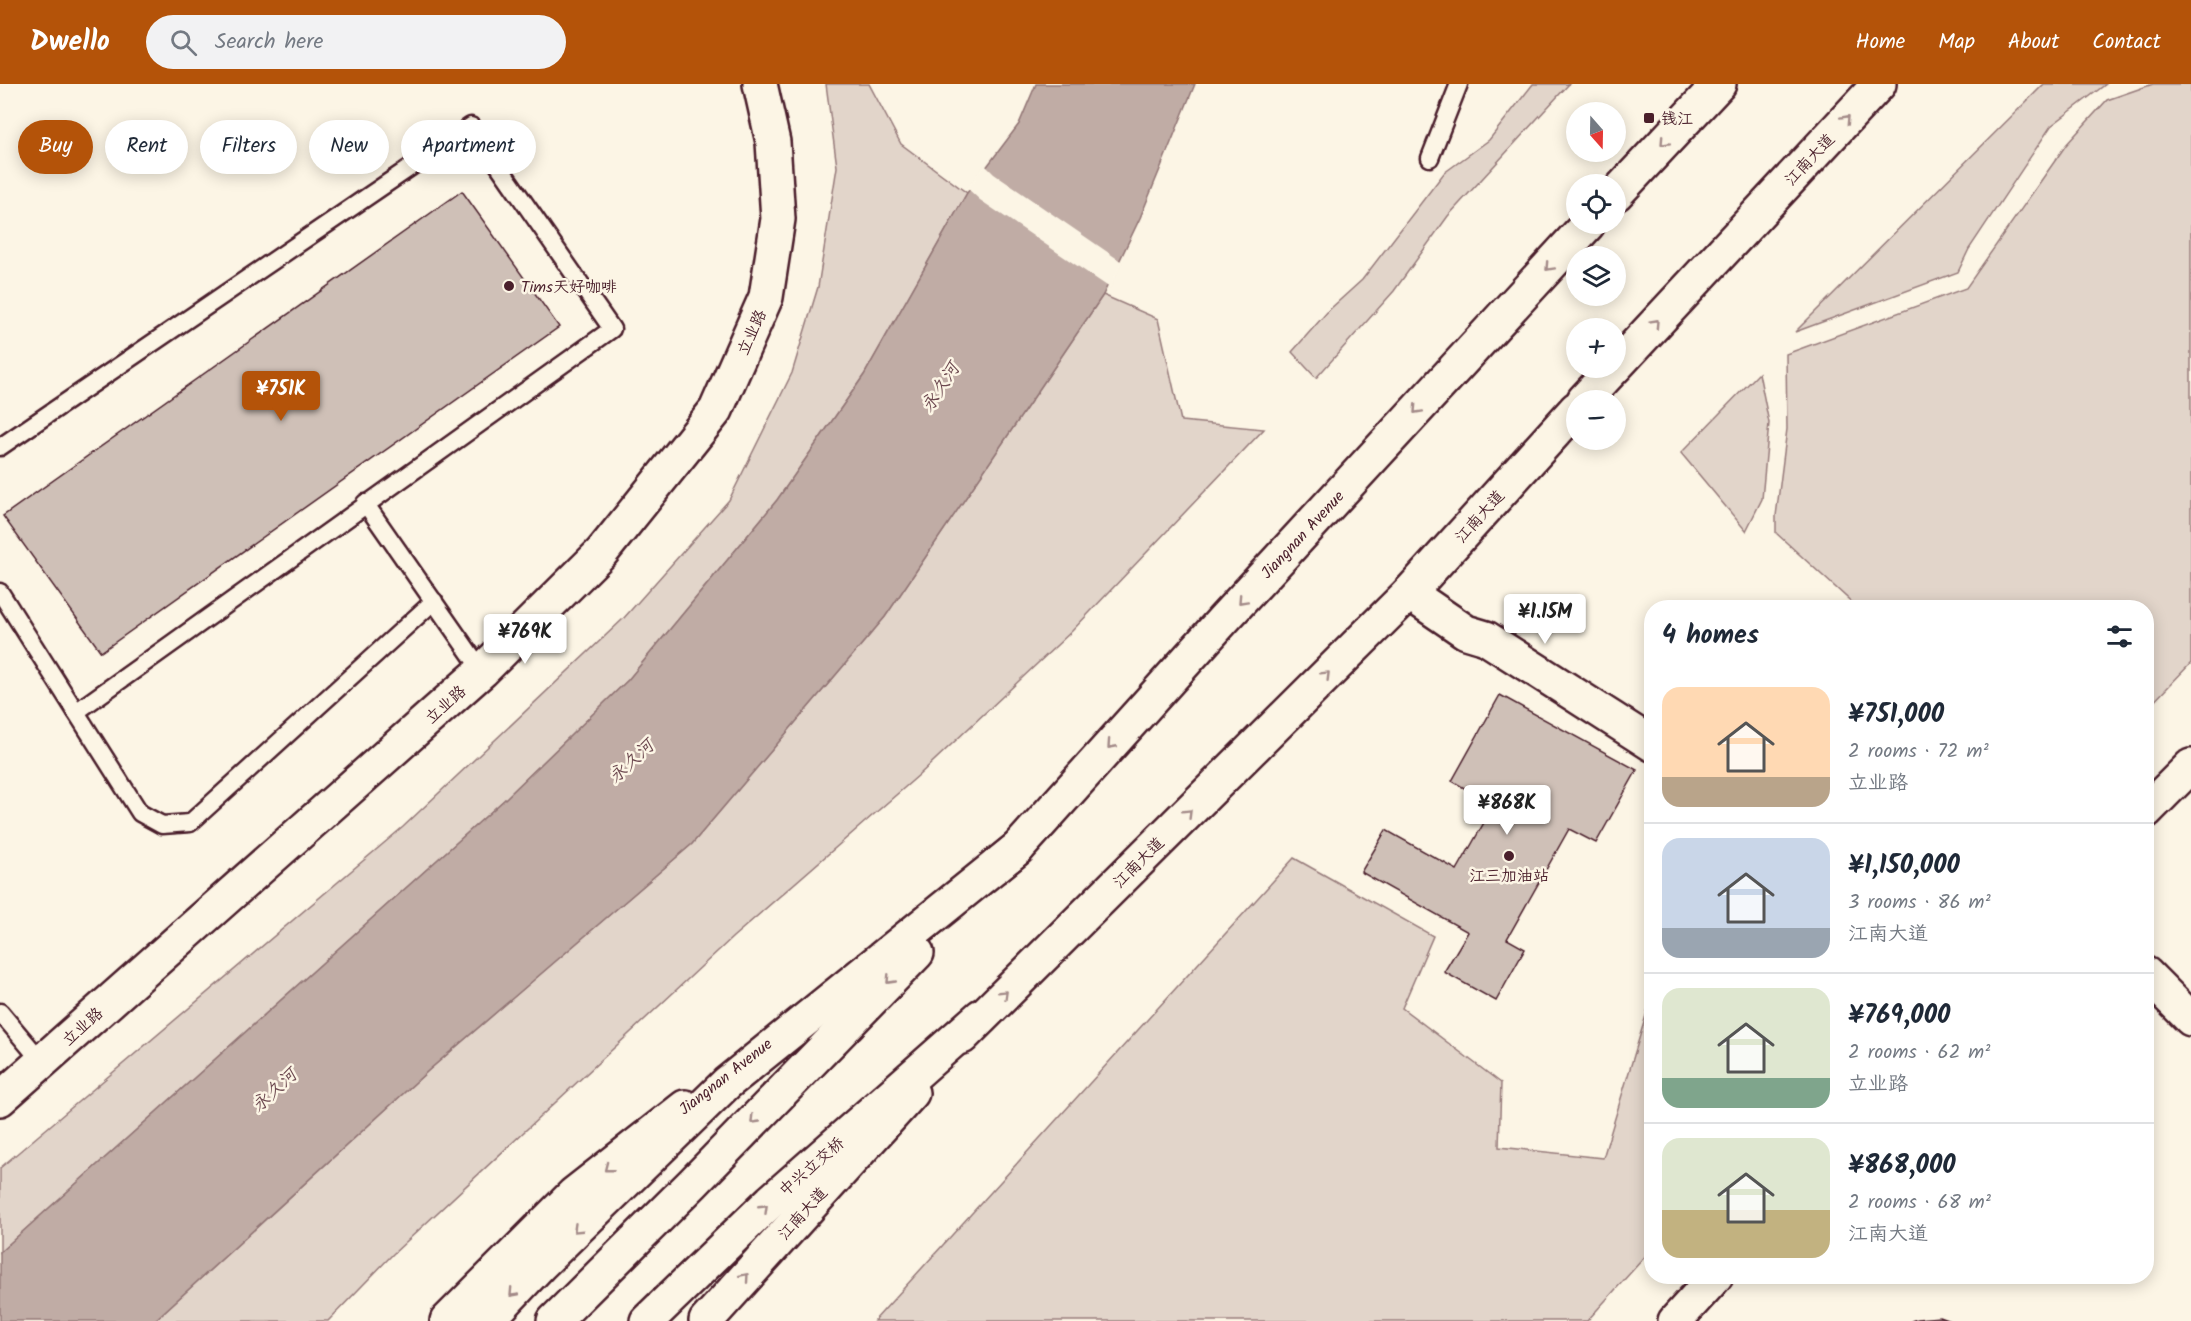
<!DOCTYPE html>
<meta charset="utf-8">
<style>
:root{--surface:#fff;--page:#f2f2f3;--text:#1f2937;--muted:#747a83;--line:#e0e1e3;--accent:#b45309}
body{margin:0;font-family:Kalam,"LXGW WenKai TC",sans-serif;background:var(--page);color:var(--text);height:100vh;display:flex;flex-direction:column;font-size:22px;white-space:nowrap}
*{box-sizing:border-box;margin:0}
p{font-size:20px;color:var(--muted)}
.icon{flex:none;width:33px;height:33px;fill:none;stroke:currentColor;stroke-width:2;stroke-linecap:round;stroke-linejoin:round}
.map{position:relative;flex:1;overflow:hidden}
.side{position:absolute;left:1644px;top:516px;width:510px;height:684px;display:flex;flex-direction:column;background:var(--surface);border-radius:24px;box-shadow:0 3px 15px #0003}
.side>*{flex:none}
.hud{position:absolute;left:18px;top:36px;width:570px;height:54px;display:flex;gap:12px}
.needle{width:39px;rotate:160deg}
.tools{position:absolute;left:1566px;top:18px;display:grid;gap:12px}
.tools a{display:grid;place-items:center;width:60px;height:60px;border-radius:50%;background:var(--surface);box-shadow:0 3px 15px #0003;font-size:30px}
.price{position:absolute;translate:-50% -51px;padding:0 14px;border-radius:6px;background:#fff;color:#222;font-size:20px;line-height:39px;filter:drop-shadow(0 2px 3px #0008)}
.price::after{content:'';position:absolute;left:50%;top:36px;width:18px;height:14px;margin-left:-9px;background:inherit;clip-path:polygon(0 0,100% 0,50% 100%)}
.price.selected{background:var(--accent);color:#fff}
ul{padding:0;list-style:none}
li{display:flex;align-items:center;gap:18px;height:150px;padding:0 18px}
li+li{border-top:2px solid var(--line)}
li span{display:grid;place-items:center;flex:none;width:168px;height:120px;border-radius:18px;color:#555}
li>.icon{margin-inline-start:auto}
span .icon{width:72px;height:72px;fill:#fffc;stroke-width:1}
li b{font-size:26px}
h2{display:flex;justify-content:space-between;align-items:center;height:72px;padding:0 18px;font-size:26px}
.chip{padding:0 21px;border-radius:27px;background:var(--surface);box-shadow:0 3px 15px #0003;font-size:21px;line-height:54px}
.chip.selected{background:var(--accent);color:#fff}
header{display:flex;align-items:center;gap:36px;box-sizing:border-box;height:84px;padding:0 30px;background:var(--accent);color:#fff}
header strong{font-size:28px}
nav{display:flex;gap:33px;margin-inline-start:auto;font-size:21px}
.search{width:420px;height:54px;background:var(--page);display:flex;align-items:center;gap:15px;box-sizing:border-box;padding:0 21px;border-radius:33px;color:var(--muted);font-size:22px}
.map>svg:first-child{display:block}
.green{fill:#e2d5ca;stroke:#967a7a;stroke-width:1.5}
.water{fill:#c0aca5;stroke:#917474;stroke-width:1.5}
.pier{fill:#fcf5e5}
.building{fill:#cfc0b7;stroke:#4a1f2b;stroke-width:1.5}
.lines{fill:none;stroke-linecap:round;stroke-linejoin:round}
.service-casing{stroke:#4a1f2b;stroke-width:21}
.minor-casing{stroke:#4a1f2b;stroke-width:38}
.tertiary-casing{stroke:#4a1f2b;stroke-width:38}
.primary-casing{stroke:#4a1f2b;stroke-width:38}
.trunk-casing{stroke:#4a1f2b;stroke-width:38}
.service{stroke:#fcf5e5;stroke-width:16}
.minor{stroke:#fcf5e5;stroke-width:33}
.tertiary{stroke:#fcf5e5;stroke-width:33}
.primary{stroke:#fcf5e5;stroke-width:33}
.trunk{stroke:#fcf5e5;stroke-width:33}
.oneway{stroke:#a38a88}
.poi-dot{fill:#4a1f2b;stroke:#fcf5e5;stroke-width:2}
.labels{text-anchor:middle;stroke-width:5;stroke-linejoin:round;paint-order:stroke}
.poi-label{font-size:16px;fill:#4a1f2b;stroke:#fcf5e5;text-anchor:start}
.street-label{font-size:16px;fill:#4a1f2b;stroke:#fcf5e5}
.water-label{font-size:18px;font-style:italic;fill:#6d4950;stroke:#fcf5e5}
</style>
<header>
<strong>Dwello</strong>
<div class="search"><svg class="icon" aria-label="search" viewBox="0 0 24 24"><circle cx="10" cy="10" r="6"/><path d="M15 15l6 6"/></svg>Search here</div>
<nav><a>Home</a><a>Map</a><a>About</a><a>Contact</a></nav>
</header>
<div class="map">
<svg width="2191" height="1237" viewBox="0 0 2191 1237">
<rect width="100%" height="100%" fill="#fcf5e5"/>
<filter id="ink" filterUnits="userSpaceOnUse"><feTurbulence type="fractalNoise" baseFrequency=".0167" numOctaves="2"/><feDisplacementMap in="SourceGraphic" scale="12" xChannelSelector="R" yChannelSelector="G"/><feConvolveMatrix kernelMatrix="1 2 1 2 8 2 1 2 1" color-interpolation-filters="sRGB"/></filter>
<g filter="url(#ink)">
<g class="green">
<path d="M826,0H869L901,60L967,109L864,291L777,416L628,596L504,716L0,1168V1084L403,743L623,535L729,416L792,289L818,203L837,83Z"/>
<path d="M1533,0H1569L1448,132L1394,207L1316,294L1292,268L1329,226L1362,196L1444,89L1489,56Z"/>
<path d="M2044,0H2106L2051,42L1969,165L1958,188L1795,248Z"/>
<path d="M2153,0H2191V579L2147,625L2146,524L1857,523L1776,449V432L1787,345L1786,270L1966,204L2066,61L2107,16Z"/>
<path d="M1103,211L1158,235L1181,337L1264,345L1072,547L919,691L733,853L393,1170L328,1237H154L429,986L692,760L885,533Z"/>
<path d="M1759,289L1769,339L1762,415L1746,447L1681,369Z"/>
<path d="M1294,774L1433,852L1402,924L1501,999L1499,1063L1603,1074L1651,915V1166L1587,1237H874Z"/>
</g>
<path class="water" d="M1036,0H1195L1140,134L1103,211L885,533L692,760L429,986L154,1237H0V1168L504,716L628,596L777,416L864,291L967,109L1019,40Z"/>
<path class="pier" d="M985,81L994,90L1122,178L1110,204L980,116L967,104Z"/>
<g class="building">
<path d="M462,107L559,243L101,568L3,432Z"/>
<path d="M1500,611L1637,686L1596,759L1569,745L1507,855L1525,865L1496,917L1444,888L1468,848L1361,788L1386,746L1457,786L1494,721L1452,697Z"/>
<path d="M1940,1233L1951,1237H1911L1917,1235Z"/>
</g>
<g class="lines">
<defs>
<g id="service">
<path d="M1430,74L1459,0"/>
<path d="M0,363L471,42L612,245L76,628L0,508"/>
<path d="M365,419L482,587"/>
<path d="M76,628L140,729L162,741L190,739L434,517"/>
<path d="M0,928L42,978"/>
</g>
<g id="minor">
<path d="M1409,509L1466,548L1486,554L1652,660"/>
<path d="M2146,890L2191,935"/>
<path d="M0,1015L482,587L602,468L716,326L766,213L778,135L773,58L760,0"/>
</g>
<g id="tertiary">
<path d="M2146,727L2191,682"/>
<path d="M1675,1237L1716,1192"/>
</g>
<g id="primary">
<path d="M1616,110L1719,0"/>
<path d="M1616,282L1879,0"/>
<path d="M1584,316L1614,284"/>
<path d="M996,782L1018,764L1223,536L1588,140"/>
<path d="M962,953L1409,509L1576,325"/>
<path d="M447,1237L574,1110L685,1023"/>
<path d="M706,1237L912,1009"/>
</g>
<g id="trunk">
<path d="M487,1237L540,1181L727,999L1018,764"/>
<path d="M554,1237L693,1099L917,869"/>
<path d="M647,1237L771,1117L981,932"/>
</g>
</defs>
<use href="#service" class="service-casing"/>
<use href="#minor" class="minor-casing"/>
<use href="#tertiary" class="tertiary-casing"/>
<use href="#primary" class="primary-casing"/>
<use href="#trunk" class="trunk-casing"/>
<use href="#service" class="service"/>
<use href="#minor" class="minor"/>
<use href="#tertiary" class="tertiary"/>
<use href="#primary" class="primary"/>
<use href="#trunk" class="trunk"/>
</g>
<defs><path id="oneway-chevron" d="M-2-3.5L2.5 0L-2 3.5" fill="none" stroke-width="1.6" stroke-linecap="round" stroke-linejoin="round" transform="scale(1.5)"/></defs>
<g class="oneway">
<use href="#oneway-chevron" transform="translate(1846 35) rotate(-47)"/>
<use href="#oneway-chevron" transform="translate(1664 58) rotate(133)"/>
<use href="#oneway-chevron" transform="translate(1549 183) rotate(133)"/>
<use href="#oneway-chevron" transform="translate(1655 239) rotate(-47)"/>
<use href="#oneway-chevron" transform="translate(1417 326) rotate(133)"/>
<use href="#oneway-chevron" transform="translate(1242 516) rotate(133)"/>
<use href="#oneway-chevron" transform="translate(1326 591) rotate(-45)"/>
<use href="#oneway-chevron" transform="translate(1111 661) rotate(132)"/>
<use href="#oneway-chevron" transform="translate(1188 729) rotate(-45)"/>
<use href="#oneway-chevron" transform="translate(890 896) rotate(134)"/>
<use href="#oneway-chevron" transform="translate(1004 910) rotate(-44)"/>
<use href="#oneway-chevron" transform="translate(754 1036) rotate(134)"/>
<use href="#oneway-chevron" transform="translate(608 1084) rotate(142)"/>
<use href="#oneway-chevron" transform="translate(764 1124) rotate(-44)"/>
<use href="#oneway-chevron" transform="translate(577 1145) rotate(136)"/>
<use href="#oneway-chevron" transform="translate(745 1193) rotate(-49)"/>
<use href="#oneway-chevron" transform="translate(513 1209) rotate(133)"/>
</g>
</g>
<g class="poi-dot">
<rect x="1643" y="28" width="12" height="12" rx="3"/>
<circle cx="509" cy="202" r="6"/>
<circle cx="1509" cy="772" r="6"/>
</g>
<g class="labels">
<g class="poi-label">
<text x="1661" y="40">钱江</text>
<text x="521" y="208">Tims天好咖啡</text>
<text x="1509" y="797" text-anchor="middle">江三加油站</text>
</g>
<g class="street-label">
<text transform="translate(1809 75) rotate(-47)" y="6">江南大道</text>
<text transform="translate(751 248) rotate(-66)" y="6">立业路</text>
<text transform="translate(1479 432) rotate(-48)" y="6">江南大道</text>
<text transform="translate(1302 450) rotate(-47)" y="6">Jiangnan Avenue</text>
<text transform="translate(445 620) rotate(-42)" y="6">立业路</text>
<text transform="translate(1138 778) rotate(-45)" y="6">江南大道</text>
<text transform="translate(82 942) rotate(-42)" y="6">立业路</text>
<text transform="translate(725 992) rotate(-38)" y="6">Jiangnan Avenue</text>
<text transform="translate(811 1082) rotate(-41)" y="6">中兴立交桥</text>
<text transform="translate(802 1129) rotate(-48)" y="6">江南大道</text>
</g>
<g class="water-label">
<text transform="translate(940 303) rotate(-57)" y="6">永久河</text>
<text transform="translate(631 677) rotate(-43)" y="6">永久河</text>
<text transform="translate(274 1006) rotate(-43)" y="6">永久河</text>
</g>
</g>
</svg>
<div class="tools">
<a><svg class="needle" viewBox="-14 -14 28 28"><path d="M0-13l5 13h-10z" fill="#e53935"/><path d="M0 13l5-13h-10z" fill="#747a83"/></svg></a>
<a><svg class="icon" aria-label="locate" viewBox="0 0 24 24"><circle cx="12" cy="12" r="6"/><path d="M12 2v4M12 18v4M2 12h4M18 12h4"/></svg></a>
<a><svg class="icon" aria-label="layers" viewBox="0 0 24 24"><path d="M12 4l9 5-9 5-9-5zM3 14l9 5 9-5"/></svg></a>
<a>+</a>
<a>−</a>
</div>
<b class="price selected" style="left:281px;top:338px">¥751K</b>
<b class="price" style="left:1545px;top:561px">¥1.15M</b>
<b class="price" style="left:525px;top:581px">¥769K</b>
<b class="price" style="left:1507px;top:752px">¥868K</b>
<div class="hud">
<a class="chip selected">Buy</a>
<a class="chip">Rent</a>
<a class="chip">Filters</a>
<a class="chip">New</a>
<a class="chip">Apartment</a>
</div>
<section class="side">
<h2>4 homes<svg class="icon" aria-label="filters" viewBox="0 0 24 24"><path d="M4 7h16M4 17h16"/><circle cx="9" cy="7" r="2"/><circle cx="15" cy="17" r="2"/></svg></h2>
<ul>
<li><span style="background:linear-gradient(#ffd9b3 75%,#b9a48a 0)"><svg class="icon" aria-label="home" viewBox="0 0 24 24"><path d="M3 11l9-7 9 7M6 9v11h12V9"/></svg></span><div><b>¥751,000</b><p>2 rooms · 72 m²</p><p>立业路</p></div></li>
<li><span style="background:linear-gradient(#c9d6e8 75%,#9aa5b1 0)"><svg class="icon" aria-label="home" viewBox="0 0 24 24"><path d="M3 11l9-7 9 7M6 9v11h12V9"/></svg></span><div><b>¥1,150,000</b><p>3 rooms · 86 m²</p><p>江南大道</p></div></li>
<li><span style="background:linear-gradient(#dfe7d0 75%,#7fa58c 0)"><svg class="icon" aria-label="home" viewBox="0 0 24 24"><path d="M3 11l9-7 9 7M6 9v11h12V9"/></svg></span><div><b>¥769,000</b><p>2 rooms · 62 m²</p><p>立业路</p></div></li>
<li><span style="background:linear-gradient(#dfe7d0 60%,#c2b280 0)"><svg class="icon" aria-label="home" viewBox="0 0 24 24"><path d="M3 11l9-7 9 7M6 9v11h12V9"/></svg></span><div><b>¥868,000</b><p>2 rooms · 68 m²</p><p>江南大道</p></div></li>
</ul>
</section>
</div>
